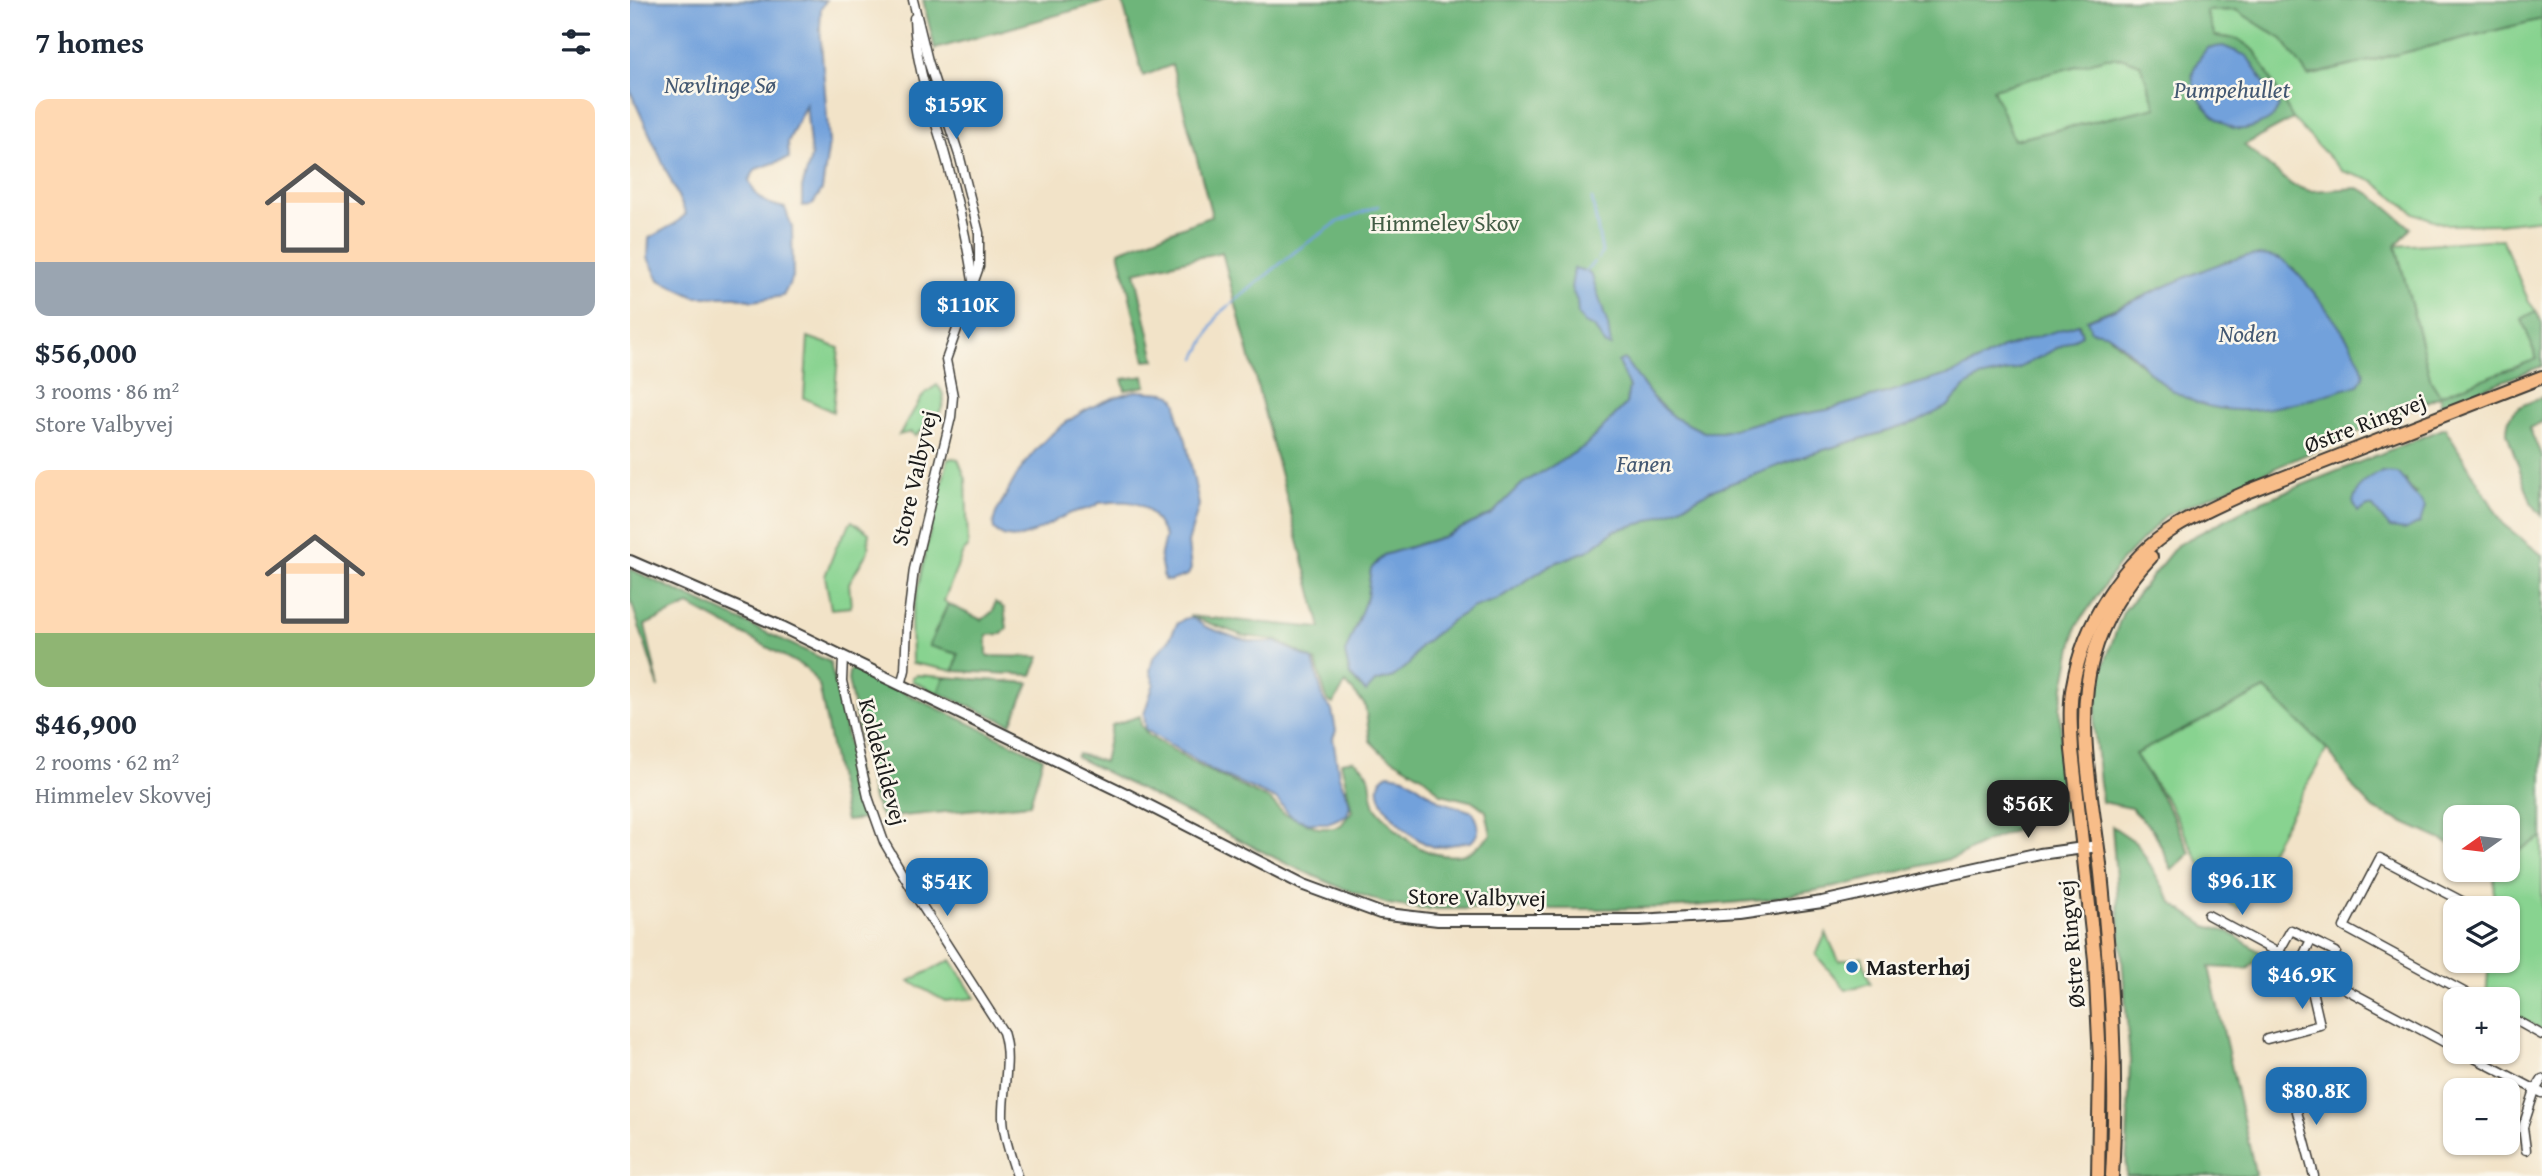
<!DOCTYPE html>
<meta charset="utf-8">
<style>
:root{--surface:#fff;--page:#f6f6f7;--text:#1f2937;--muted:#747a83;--accent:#1f6fb2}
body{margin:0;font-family:"Gentium Book Plus",serif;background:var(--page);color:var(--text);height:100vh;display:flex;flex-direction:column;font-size:26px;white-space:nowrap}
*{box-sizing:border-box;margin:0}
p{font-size:23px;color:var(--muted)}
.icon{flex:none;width:38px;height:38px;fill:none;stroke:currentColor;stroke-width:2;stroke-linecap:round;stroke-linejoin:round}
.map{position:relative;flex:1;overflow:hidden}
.drawer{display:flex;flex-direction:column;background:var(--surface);width:630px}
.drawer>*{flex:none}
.needle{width:46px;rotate:256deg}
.tools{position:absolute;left:1813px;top:805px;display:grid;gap:14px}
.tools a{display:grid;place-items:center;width:77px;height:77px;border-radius:14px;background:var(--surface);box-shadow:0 2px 5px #0004;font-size:35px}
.price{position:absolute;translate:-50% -60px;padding:0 16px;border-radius:14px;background:var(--accent);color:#fff;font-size:23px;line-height:46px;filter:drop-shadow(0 2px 4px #0008)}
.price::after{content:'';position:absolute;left:50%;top:42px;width:21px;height:16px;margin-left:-10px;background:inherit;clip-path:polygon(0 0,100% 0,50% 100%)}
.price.on{background:#222;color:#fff}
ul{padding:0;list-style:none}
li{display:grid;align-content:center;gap:14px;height:371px;padding:0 35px}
li span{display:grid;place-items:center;height:217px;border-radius:14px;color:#555}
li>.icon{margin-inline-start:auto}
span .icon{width:126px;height:126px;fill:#fffc;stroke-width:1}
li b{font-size:30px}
h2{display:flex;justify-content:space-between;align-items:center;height:84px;padding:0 35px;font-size:30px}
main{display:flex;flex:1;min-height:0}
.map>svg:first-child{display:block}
.green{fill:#88d390;stroke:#527856;stroke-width:2}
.forest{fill:#6eb57a;stroke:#45684b;stroke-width:2;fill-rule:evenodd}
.water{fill:#72a1db;stroke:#475e7c;stroke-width:2}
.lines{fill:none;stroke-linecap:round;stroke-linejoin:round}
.stream{stroke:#72a1db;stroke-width:2.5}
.minor-casing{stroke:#3c3a36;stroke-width:11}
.tertiary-casing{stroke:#3c3a36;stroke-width:14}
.primary-casing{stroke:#3c3a36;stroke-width:16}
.minor{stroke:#fff;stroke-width:8}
.tertiary{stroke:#fff;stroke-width:10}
.primary{stroke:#f8bd89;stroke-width:12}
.poi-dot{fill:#1f6fb2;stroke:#fbf7ec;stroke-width:2.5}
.labels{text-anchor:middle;stroke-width:5;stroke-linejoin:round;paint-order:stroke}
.park-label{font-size:23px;fill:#425c45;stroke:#fbf7ec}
.street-label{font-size:23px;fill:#1c1c1c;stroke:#fbf7ec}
.poi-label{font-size:23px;font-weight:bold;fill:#1c1c1c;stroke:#fbf7ec;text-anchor:start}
.water-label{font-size:24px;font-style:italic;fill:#435872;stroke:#fbf7ec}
</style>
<main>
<section class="drawer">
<h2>7 homes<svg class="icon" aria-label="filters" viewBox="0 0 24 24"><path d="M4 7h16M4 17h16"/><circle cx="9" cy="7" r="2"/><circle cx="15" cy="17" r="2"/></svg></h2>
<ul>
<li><span style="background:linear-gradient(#ffd9b3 75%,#9aa5b1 0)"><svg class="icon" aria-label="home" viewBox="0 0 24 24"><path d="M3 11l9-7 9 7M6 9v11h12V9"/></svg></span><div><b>$56,000</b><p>3 rooms · 86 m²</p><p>Store Valbyvej</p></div></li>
<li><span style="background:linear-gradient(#ffd9b3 75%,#8fb573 0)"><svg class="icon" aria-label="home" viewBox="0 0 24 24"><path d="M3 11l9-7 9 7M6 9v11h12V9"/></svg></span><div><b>$46,900</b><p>2 rooms · 62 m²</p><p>Himmelev Skovvej</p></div></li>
</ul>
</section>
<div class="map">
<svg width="1912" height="1176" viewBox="0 0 1912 1176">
<rect width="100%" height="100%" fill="#fbf7ec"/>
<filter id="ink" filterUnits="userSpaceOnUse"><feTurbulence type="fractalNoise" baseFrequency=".0143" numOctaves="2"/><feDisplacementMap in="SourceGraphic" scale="14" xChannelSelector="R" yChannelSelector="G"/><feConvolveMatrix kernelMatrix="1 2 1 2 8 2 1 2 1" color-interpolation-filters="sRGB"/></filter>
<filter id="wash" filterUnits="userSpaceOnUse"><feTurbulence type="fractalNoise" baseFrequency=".00686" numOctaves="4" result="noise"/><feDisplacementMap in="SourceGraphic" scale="28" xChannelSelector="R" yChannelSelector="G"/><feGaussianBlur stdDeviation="1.57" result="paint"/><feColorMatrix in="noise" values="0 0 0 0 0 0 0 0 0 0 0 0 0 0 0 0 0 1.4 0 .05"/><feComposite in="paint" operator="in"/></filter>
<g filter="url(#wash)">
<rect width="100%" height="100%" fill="#f2e3c8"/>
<g class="green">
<path d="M1606,10L1653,40L1679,76L1912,19V191L1907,193L1912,207V219L1868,224L1817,225L1784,213L1743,181L1712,171L1663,119L1625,51L1608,39L1585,36L1576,11Z"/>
<path d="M1476,58H1493L1510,63L1526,107L1384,140L1362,89Z"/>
<path d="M1872,239L1899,302L1906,311L1892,319L1907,359L1810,396L1801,381L1766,246Z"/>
<path d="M178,337L209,348L203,412L174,398Z"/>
<path d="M307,385C326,405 300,424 285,436L281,432L269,435L294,394Z"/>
<path d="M323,458L328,459L336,479L338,547L333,552L314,601L318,604L299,645L328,654L324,671L282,663L281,621L298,540L318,459Z"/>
<path d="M222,521L239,533L238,551L219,583L221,607L201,609L195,576L207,545Z"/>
<path d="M287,675L314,677L308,693L282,681V677Z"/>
<path d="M1635,689L1697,749L1609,908L1588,899L1541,807L1505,754Z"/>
<path d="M1912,837V1030L1878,1012V999H1856L1859,961H1878V908H1862L1865,870H1878V857Z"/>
<path d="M1196,933L1209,961L1232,957L1240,983L1216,990L1186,955Z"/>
<path d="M321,960L345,998L315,1001L279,981Z"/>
</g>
<g class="forest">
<path d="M293,0H481L305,49Z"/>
<path d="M492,0H1912V19L1678,76L1653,40L1606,10L1576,11L1585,36L1608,39L1625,51L1663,119L1614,145L1662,185L1680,191L1728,188L1741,194L1781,228L1766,246L1801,381L1810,395L1907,359L1892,319L1906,311L1912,323V366L1811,405L1810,396L1535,516L1489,564L1446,627L1430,707L1434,810L1356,842L1327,857L1215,885L1134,900L1051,907L971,909H791L758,904L709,887L657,864L446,757L448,754L474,762L482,725L510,716L511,725L519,736L575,769L640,800L654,814L689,828H704L711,825L722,811L711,762L723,760C747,774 737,784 745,806C748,812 755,817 759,822C777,843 800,859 829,855C842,854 852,842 861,835L856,811L844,802L811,794L795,778L751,752L740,741L735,705L716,683L703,704L697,700L686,662L682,659L646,640L614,636L559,616L691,628L592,252L505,272L525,360L515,361L489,251L582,216L542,65L513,76ZM1476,58H1493L1510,64L1526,107L1384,140L1363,89ZM1599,260L1663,268L1715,335L1733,370L1532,383L1478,335L1457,320ZM1449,324L1452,335L1385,370L1349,378L1335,387L1318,406L1265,429L1180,454L1080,491L1043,511L1013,523L985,530L959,550L920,565L868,599L844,607L821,621L789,647L779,664L763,677L730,687L720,675L715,653L737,597L741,569L754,555L813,537L862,514L892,484L954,447L996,404L999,387L988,362L994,359L1023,398L1043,417L1074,432H1092L1133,421L1197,410L1325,373L1373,348Z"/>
<path d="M514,376L516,386L495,390L492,379Z"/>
<path d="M1912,397V422L1899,428L1912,457V516L1901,502L1877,433C1877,407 1892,406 1912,397Z"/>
<path d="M1815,428L1874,525L1912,555V837L1878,857V817H1825V846L1743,809L1726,791L1697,749L1635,689L1505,754L1541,813L1560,853L1542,870L1524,831L1501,808L1472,802L1464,727L1470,676L1493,612L1547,545L1625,504ZM1776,480L1778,488L1787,493L1743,507L1738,506L1728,512Z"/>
<path d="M0,569L200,662L236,819L216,821L189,685L176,668L59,605L15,625L29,688L0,598Z"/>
<path d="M365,602L374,608L377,628L372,634L357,635V656L410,657L402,675L324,671L328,654L299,646L318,604L352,620L363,611Z"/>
<path d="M222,668L413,758L400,804L252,818L243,799L218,680L219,672Z"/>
<path d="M314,677L399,683L381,724L308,693Z"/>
<path d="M1482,826L1507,843L1543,904L1576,926L1599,932L1633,954L1618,969L1579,967L1626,1176H1496L1500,1062Z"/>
</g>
<g class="water">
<path d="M0,0H196L191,9L190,28L199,143L192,190L182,205L172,206V188L181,157L176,104L158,142L159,158L126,169L119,180C126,200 136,204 155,208L162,227L163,277L153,296L123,301L106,297H65L29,280L18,258L19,238L46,223L56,214L0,91Z"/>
<path d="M1593,46L1617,56L1649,106C1644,117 1641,120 1630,124C1622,128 1612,131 1603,128C1584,121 1559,94 1563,72C1565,63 1571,56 1577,48Z"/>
<path d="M1621,255C1632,255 1643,255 1653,261C1672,272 1729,349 1733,371C1735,377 1731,381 1728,385C1657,406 1587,433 1525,377C1514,367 1489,339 1477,334C1473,332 1466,332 1461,331L1457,320C1512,301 1563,268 1621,255Z"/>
<path d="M944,268L956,271L962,276L978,326L981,346L975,345L964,327L954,323L948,315L947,301L941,288Z"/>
<path d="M1448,324L1452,335L1385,370L1349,378L1335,387L1318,406L1287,422L1180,454L1080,491L1043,511L1013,523L985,530L959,550L920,565L868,599L844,607L821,621L789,647L779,664L763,677L745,682L736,692L720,675L715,653L737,597L741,569L754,555L813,537L862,514L892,484L954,447L996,404L999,387L988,362L994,359L1023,398L1043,417L1074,432H1092L1133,421L1197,410L1325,373L1373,348Z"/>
<path d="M506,391L536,393L542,395L547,403L548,419L556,440L569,505L558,543L561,569L558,575L540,581L534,580L530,558L535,536C516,500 509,500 469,503C462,510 453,509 444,512C420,519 388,553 364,530C361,517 370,506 376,495C403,440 446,406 506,391Z"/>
<path d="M1752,472L1768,473C1774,478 1775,483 1779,488C1784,495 1790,499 1795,507L1790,523L1776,530L1760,528L1743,507L1738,506L1728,512L1723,502C1729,484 1734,479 1752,472Z"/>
<path d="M561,617L576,627L607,638L624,642H646L683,660L694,701L702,710L706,731L703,738L709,776L720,805L717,815L698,823H681L667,819L659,814L646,799L581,770L516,730L514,714L524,683L520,671L523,658L539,640L547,624L554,619Z"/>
<path d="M759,774L775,777L810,801L843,812C849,823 852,832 841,842C831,842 812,848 804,847C784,843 725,790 759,774Z"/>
</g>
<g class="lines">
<g class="stream">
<path d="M962,199L972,252L968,259"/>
<path d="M956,271L964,262"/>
<path d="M566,358L588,315L667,250L708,222L748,206"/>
</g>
</g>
</g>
<g filter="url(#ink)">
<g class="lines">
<defs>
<g id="minor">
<path d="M284,18C285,62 299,101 312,144C325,189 336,234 343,281"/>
<path d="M213,657L212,681L238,797L254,842L287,898L373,1032C382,1061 372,1088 373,1118C374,1138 381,1157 387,1176"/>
<path d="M271,685L275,670L277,626L284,569L321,417L323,396L316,360L349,267V233L330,158L298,61L283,0"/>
<path d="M1845,908L1750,858L1714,927L1847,999"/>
<path d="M1578,915L1825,1048"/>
<path d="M1648,953L1661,930L1706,952L1699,968"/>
<path d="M1674,954L1681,940"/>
<path d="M1878,1016L1912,1035"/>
<path d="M1637,1039L1690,1025L1680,982L1682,970"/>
<path d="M1833,1052L1912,1093"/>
<path d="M1660,1085L1684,1176"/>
<path d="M1896,1150L1893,1127L1905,1090L1912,1079"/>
</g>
<path id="tertiary" d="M0,561L152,627L498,795L674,885L750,913L808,920H1009L1109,914L1192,902L1410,854L1468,846"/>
<g id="primary">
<path d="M1468,1176L1470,1061L1465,960L1442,750C1441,729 1439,707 1443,685C1453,625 1493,559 1546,527C1569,513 1594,502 1619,491L1912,377"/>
<path d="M1482,1176C1488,1075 1481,974 1471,873C1464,806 1444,723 1463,657C1473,620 1495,584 1521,557"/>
</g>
</defs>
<use href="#minor" class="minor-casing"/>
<use href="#tertiary" class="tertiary-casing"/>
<use href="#primary" class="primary-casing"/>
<use href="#minor" class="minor"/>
<use href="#tertiary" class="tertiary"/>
<use href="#primary" class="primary"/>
</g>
</g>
<circle class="poi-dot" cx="1222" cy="967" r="7"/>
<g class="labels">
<g class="park-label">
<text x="815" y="231">Himmelev Skov</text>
</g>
<g class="street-label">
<text transform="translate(1735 423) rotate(-21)" y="8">Østre Ringvej</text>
<text transform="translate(284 478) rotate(-77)" y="8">Store Valbyvej</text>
<text transform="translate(253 762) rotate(75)" y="8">Koldekildevej</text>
<text transform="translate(847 897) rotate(1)" y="8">Store Valbyvej</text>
<text transform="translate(1441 944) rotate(-95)" y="8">Østre Ringvej</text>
</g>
<g class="poi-label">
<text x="1236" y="975">Masterhøj</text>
</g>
<g class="water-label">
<text x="90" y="93">Nævlinge Sø</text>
<text x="1602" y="98">Pumpehullet</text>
<text x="1618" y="342">Noden</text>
<text x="1014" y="472">Fanen</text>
</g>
</g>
</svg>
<div class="tools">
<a><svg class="needle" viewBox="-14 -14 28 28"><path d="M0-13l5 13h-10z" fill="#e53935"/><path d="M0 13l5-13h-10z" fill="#747a83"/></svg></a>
<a><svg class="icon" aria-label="layers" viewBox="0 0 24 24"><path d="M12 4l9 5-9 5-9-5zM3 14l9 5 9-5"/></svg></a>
<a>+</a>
<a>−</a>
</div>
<b class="price" style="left:326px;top:141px">$159K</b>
<b class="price" style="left:338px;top:341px">$110K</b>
<b class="price on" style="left:1398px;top:840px">$56K</b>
<b class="price" style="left:1612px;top:917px">$96.1K</b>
<b class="price" style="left:317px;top:918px">$54K</b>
<b class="price" style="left:1672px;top:1011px">$46.9K</b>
<b class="price" style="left:1686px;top:1127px">$80.8K</b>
</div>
</main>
